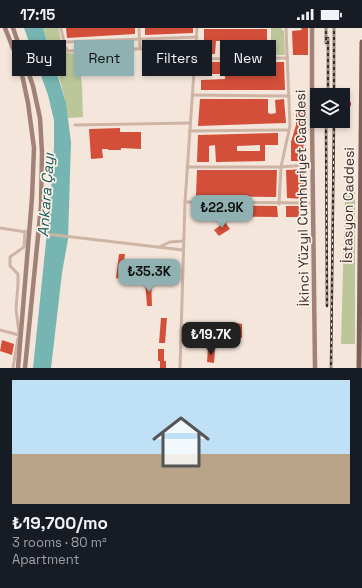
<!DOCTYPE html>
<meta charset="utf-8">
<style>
:root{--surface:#171b24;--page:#242831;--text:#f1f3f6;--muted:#9ea1a6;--accent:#8fb1b1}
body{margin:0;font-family:"Space Grotesk",sans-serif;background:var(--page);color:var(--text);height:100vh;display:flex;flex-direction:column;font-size:15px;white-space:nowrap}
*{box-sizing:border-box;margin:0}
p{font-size:13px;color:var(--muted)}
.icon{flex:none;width:22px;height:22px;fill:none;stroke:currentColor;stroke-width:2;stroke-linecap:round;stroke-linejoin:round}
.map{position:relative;height:340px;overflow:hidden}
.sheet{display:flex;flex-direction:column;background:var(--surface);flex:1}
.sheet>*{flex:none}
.hud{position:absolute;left:12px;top:12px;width:338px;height:36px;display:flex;gap:8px}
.controls{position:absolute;left:310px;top:60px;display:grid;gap:8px}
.controls a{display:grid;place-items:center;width:40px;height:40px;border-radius:0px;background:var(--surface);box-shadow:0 2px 6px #0003;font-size:20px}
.price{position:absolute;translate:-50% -34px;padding:0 9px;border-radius:8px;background:var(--accent);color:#111;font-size:13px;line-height:26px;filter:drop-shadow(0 1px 2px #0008)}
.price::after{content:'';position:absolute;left:50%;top:24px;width:12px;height:9px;margin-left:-6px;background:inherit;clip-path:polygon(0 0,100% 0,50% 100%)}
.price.on{background:#222;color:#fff}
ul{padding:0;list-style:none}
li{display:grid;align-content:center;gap:8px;height:212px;padding:0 12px}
li span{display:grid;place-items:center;height:124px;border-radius:0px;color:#555}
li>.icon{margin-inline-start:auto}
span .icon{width:72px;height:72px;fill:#fffc;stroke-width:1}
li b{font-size:17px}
.tag{padding:0 14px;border-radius:0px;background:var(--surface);box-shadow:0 2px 6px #0003;font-size:14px;line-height:36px}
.tag.on{background:var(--accent);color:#111}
.status{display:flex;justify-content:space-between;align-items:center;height:28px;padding:0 20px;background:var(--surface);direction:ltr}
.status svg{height:11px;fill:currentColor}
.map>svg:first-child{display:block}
.green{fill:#bbc699}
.water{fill:#76b5b1}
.building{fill:#d34f3a;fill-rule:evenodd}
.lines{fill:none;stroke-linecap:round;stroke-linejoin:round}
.minor{stroke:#ceb4a5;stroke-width:3}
.secondary{stroke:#a28276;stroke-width:4.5}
.primary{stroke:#7d5f57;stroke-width:5}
.rail-casing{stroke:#392b27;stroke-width:2.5}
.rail{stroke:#fcf1e8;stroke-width:1;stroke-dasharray:3;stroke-linecap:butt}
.labels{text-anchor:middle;stroke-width:3.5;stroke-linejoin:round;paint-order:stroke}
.street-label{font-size:14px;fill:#392b27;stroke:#fcf1e8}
.water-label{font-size:15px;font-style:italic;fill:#18605d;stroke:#fcf1e8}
</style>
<div class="status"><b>17:15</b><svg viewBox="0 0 49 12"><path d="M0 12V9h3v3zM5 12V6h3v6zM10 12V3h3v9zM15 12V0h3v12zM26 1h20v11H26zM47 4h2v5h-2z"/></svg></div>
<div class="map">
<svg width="362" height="340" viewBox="0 0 362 340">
<rect width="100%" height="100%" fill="#f5e6db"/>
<g class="green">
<path d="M43,0H59L62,20L67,25L78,26L82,58L83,89L68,90C64,59 53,30 43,0Z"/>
<path d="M271,0H281L284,3L285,27H271Z"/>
<path d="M355,151V316H341L345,168L348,152Z"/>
</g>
<path class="water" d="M24,0H43L66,75L71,114L68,211L62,245L51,340H33L50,175L54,119V92L48,67Z"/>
<g class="building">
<path d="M66,0H135V6L67,10Z"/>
<path d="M145,0H193V5L145,7Z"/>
<path d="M301,0H308V27H293L292,3L302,2Z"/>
<path d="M204,1H267V26H222L221,13H216L215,26H204Z"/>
<path d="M204,34H284L285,62H201V52L225,51V46H204Z"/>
<path d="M200,71H268V85L271,86L276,85L275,72L284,71L286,95L198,98Z"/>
<path d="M300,74H306L307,96H305L304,110H306L303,119L305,120V133H291V114L296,97V81H299Z"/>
<path d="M343,74H351V78H349V93H346V99H342Z"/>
<path d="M120,100V104H141V121L121,120V122H108V121H102L103,130L91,131L89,101Z"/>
<path d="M278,105V117H265V133L216,134L215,117L209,118V134H197L198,107ZM260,117V123H237V118Z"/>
<path d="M304,141L305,171L287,170L286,142Z"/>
<path d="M197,142H277L276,169L196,168Z"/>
<path d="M194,177L277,178L278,189L207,188L194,190Z"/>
<rect x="286" y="178" width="13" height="11"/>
<path d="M225,194L230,201L219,208L214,202Z"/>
<path d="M119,226H125L122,251L116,250Z"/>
<path d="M162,235H168L169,238L167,248H162Z"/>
<path d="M145,253H151L152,278H147Z"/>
<path d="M161,290H167L165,315H159Z"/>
<path d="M236,295L242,296V310L235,309Z"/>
<path d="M2,312L14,316L12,327L0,323Z"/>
<path d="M208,320L215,321L214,335L207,334Z"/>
<path d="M158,321H164V333H166V340H160V333H158Z"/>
</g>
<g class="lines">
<g class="minor">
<path d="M61,0L65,19L68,23L197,19"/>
<path d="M139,0L140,21"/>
<path d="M64,14L197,9"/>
<path d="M195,31L288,30"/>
<path d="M192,67L289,68"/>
<path d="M75,97L190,95"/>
<path d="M189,103L289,102"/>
<path d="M187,139H281L307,137"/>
<path d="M185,174L309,175"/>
<path d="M279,176L281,139L290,98L286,0"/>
<path d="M0,200L26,204"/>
<path d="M38,205L183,222"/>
<path d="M159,219L170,214L183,213"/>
<path d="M0,302L19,307"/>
<path d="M19,305L16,281L18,256V246L10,238V229L24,219L25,203"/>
<path d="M13,340L18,310"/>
<path d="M180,340L185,174L197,0"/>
</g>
<g class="secondary">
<path d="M5,0L17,30L23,51L28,75L34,120L32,170L18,340"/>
<path d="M13,0L33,58L40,90L42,125L41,178L25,340"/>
<path d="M312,0V95L315,340"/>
</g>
<path class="primary" d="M359,340L362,14"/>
<defs>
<g id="rail">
<path d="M334,0V67"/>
<path d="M326,15V0"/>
<path d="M328,67V10"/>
<path d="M326,93L327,278"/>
<path d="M331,340L334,93"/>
</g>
</defs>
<use href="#rail" class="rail-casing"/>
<use href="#rail" class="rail"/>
</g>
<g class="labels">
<g class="street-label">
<text transform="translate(302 170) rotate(-91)" y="5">İkinci Yüzyıl Cumhuriyet Caddesi</text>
<text transform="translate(348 177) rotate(-89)" y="5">İstasyon Caddesi</text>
</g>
<g class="water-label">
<text transform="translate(46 167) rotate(-86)" y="5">Ankara Çayı</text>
</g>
</g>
</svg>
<div class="controls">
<a><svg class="icon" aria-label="layers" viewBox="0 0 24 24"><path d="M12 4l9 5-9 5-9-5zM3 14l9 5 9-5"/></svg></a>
</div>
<b class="price" style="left:222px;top:201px">₺22.9K</b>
<b class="price" style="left:149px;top:265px">₺35.3K</b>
<b class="price on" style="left:211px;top:328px">₺19.7K</b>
<div class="hud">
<a class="tag">Buy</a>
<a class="tag on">Rent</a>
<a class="tag">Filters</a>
<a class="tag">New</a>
</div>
</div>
<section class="sheet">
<ul>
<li><span style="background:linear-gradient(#bfe0f5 60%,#b9a48a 0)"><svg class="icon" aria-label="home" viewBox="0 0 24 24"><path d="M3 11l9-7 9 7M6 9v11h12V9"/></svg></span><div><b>₺19,700/mo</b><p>3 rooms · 80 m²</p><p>Apartment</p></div></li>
</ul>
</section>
